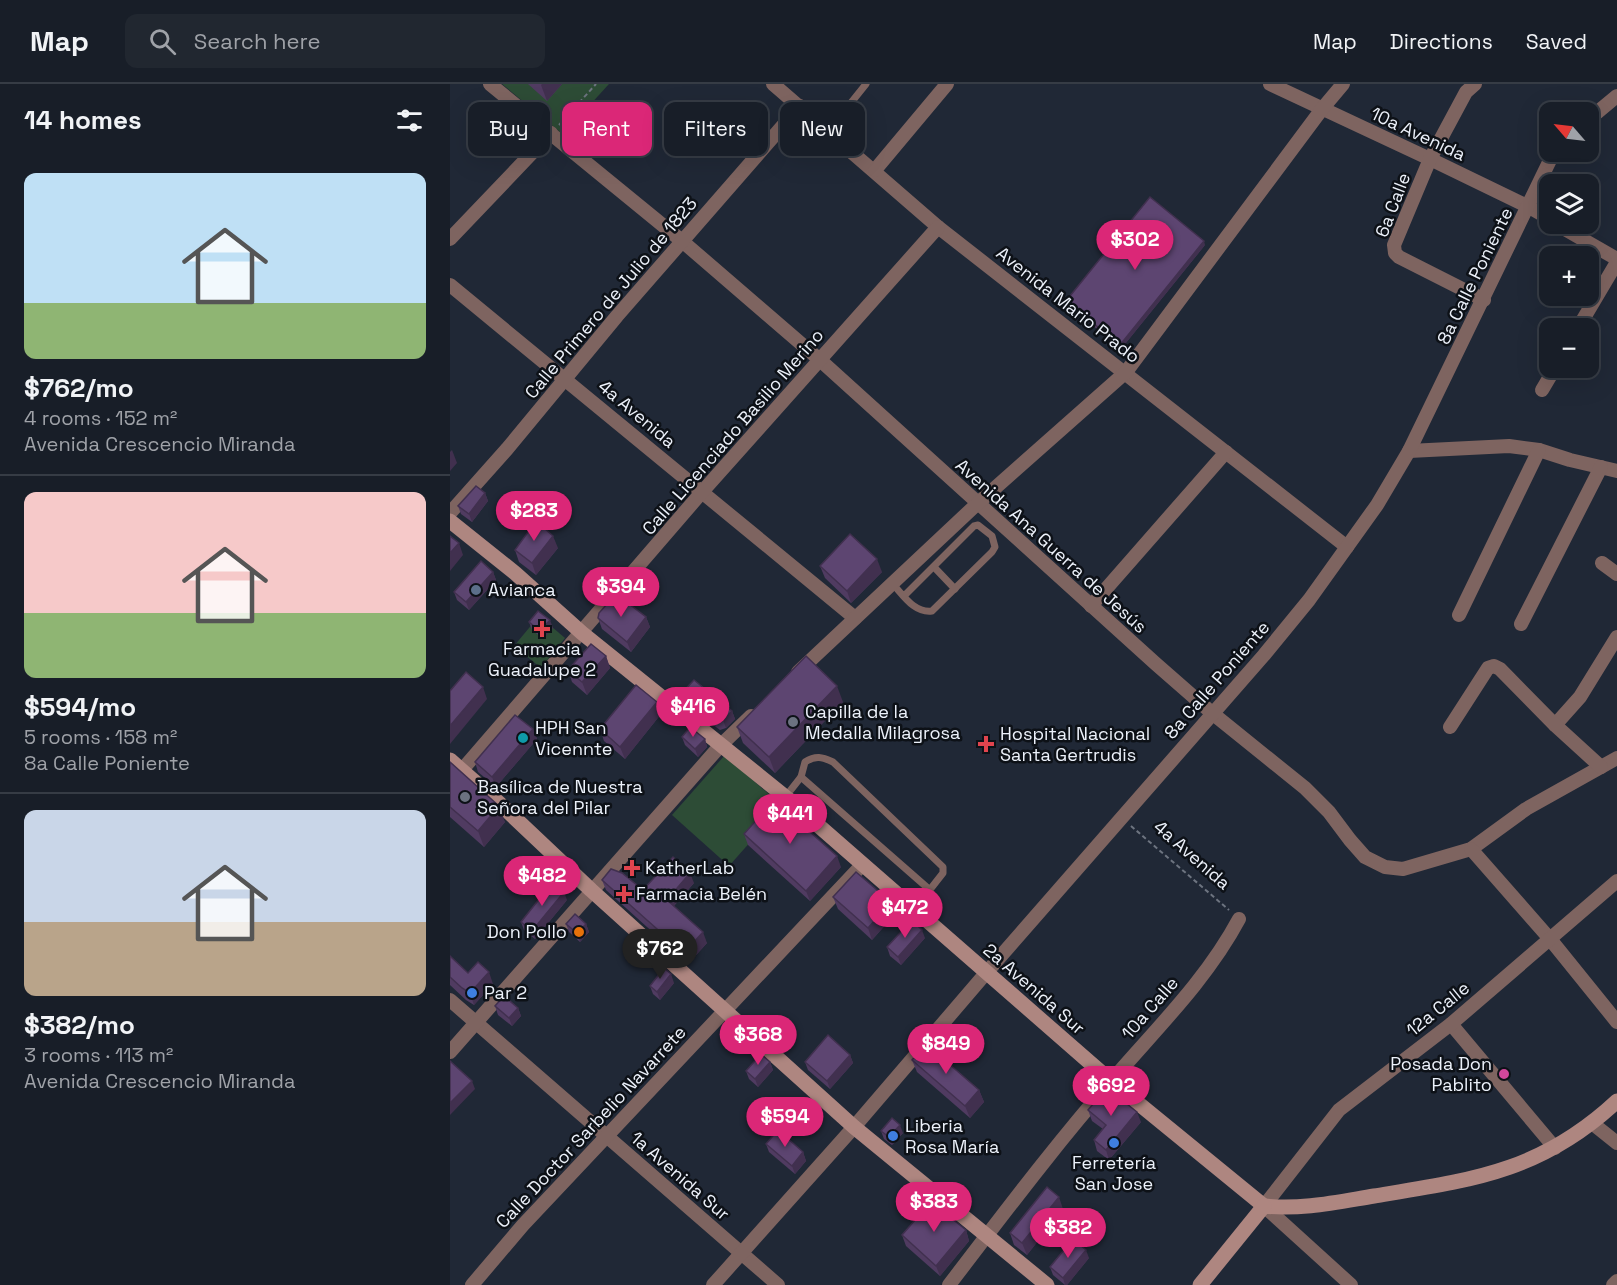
<!DOCTYPE html>
<meta charset="utf-8">
<style>
:root{--surface:#181e28;--page:#212730;--text:#f1f3f6;--muted:#9fa2a8;--line:#363c45;--accent:#db2777}
body{margin:0;font-family:"Space Grotesk",sans-serif;background:var(--page);color:var(--text);height:100vh;display:flex;flex-direction:column;font-size:22px;white-space:nowrap}
*{box-sizing:border-box;margin:0}
p{font-size:20px;color:var(--muted)}
.icon{flex:none;width:33px;height:33px;fill:none;stroke:currentColor;stroke-width:2;stroke-linecap:round;stroke-linejoin:round}
.map{position:relative;flex:1;overflow:hidden}
.panel{display:flex;flex-direction:column;background:var(--surface);width:450px}
.panel>*{flex:none}
.top-card{position:absolute;left:18px;top:18px;width:570px;height:54px;display:flex;gap:12px}
.needle{width:39px;rotate:298deg}
.controls{position:absolute;left:1089px;top:18px;display:grid;gap:12px}
.controls a{display:grid;place-items:center;width:60px;height:60px;border-radius:12px;background:var(--surface);box-shadow:0 6px 24px #0002,0 0 0 2px var(--line);font-size:30px}
.price{position:absolute;translate:-50% -51px;padding:0 14px;border-radius:21px;background:var(--accent);color:#fff;font-size:20px;line-height:39px;filter:drop-shadow(0 2px 3px #0008)}
.price::after{content:'';position:absolute;left:50%;top:36px;width:18px;height:14px;margin-left:-9px;background:inherit;clip-path:polygon(0 0,100% 0,50% 100%)}
.price.current{background:#222;color:#fff}
ul{padding:0;list-style:none}
li{display:grid;align-content:center;gap:12px;height:318px;padding:0 24px}
li+li{border-top:2px solid var(--line)}
li span{display:grid;place-items:center;height:186px;border-radius:12px;color:#555}
li>.icon{margin-inline-start:auto}
span .icon{width:108px;height:108px;fill:#fffc;stroke-width:1}
li b{font-size:26px}
h2{display:flex;justify-content:space-between;align-items:center;height:72px;padding:0 24px;font-size:26px}
.pill{padding:0 21px;border-radius:12px;background:var(--surface);box-shadow:0 6px 24px #0002,0 0 0 2px var(--line);font-size:21px;line-height:54px}
.pill.current{background:var(--accent);color:#fff}
header{display:flex;align-items:center;gap:36px;box-sizing:border-box;height:84px;padding:0 30px;background:var(--surface);border-bottom:2px solid var(--line)}
header strong{font-size:28px}
nav{display:flex;gap:33px;margin-inline-start:auto;font-size:21px}
.search{width:420px;height:54px;background:var(--page);display:flex;align-items:center;gap:15px;box-sizing:border-box;padding:0 21px;border-radius:12px;color:var(--muted);font-size:22px}
main{display:flex;flex:1;min-height:0}
.map>svg:first-child{display:block}
.green{fill:#2d4c36}
.lines{fill:none;stroke-linecap:round;stroke-linejoin:round}
.path{stroke:#6d7480;stroke-width:2;stroke-dasharray:4.5 3;stroke-linecap:butt}
.service{stroke:#7e6460;stroke-width:7}
.minor{stroke:#7e6460;stroke-width:14}
.secondary{stroke:#ae8680;stroke-width:15}
.wall{fill:#503b61}
.shaded-wall{fill:#41304f}
.building{fill:#5d4571;stroke:#41304f;stroke-width:1.5}
.service-dot{fill:#5c6f8a;stroke:#0d1117;stroke-width:2}
.health-dot{fill:#e0444e;stroke:#0d1117;stroke-width:2}
.worship-dot{fill:#6b7280;stroke:#0d1117;stroke-width:2}
.culture-dot{fill:#0f9aa8;stroke:#0d1117;stroke-width:2}
.food-dot{fill:#e8710a;stroke:#0d1117;stroke-width:2}
.shop-dot{fill:#3f7fe0;stroke:#0d1117;stroke-width:2}
.hotel-dot{fill:#d1479c;stroke:#0d1117;stroke-width:2}
.labels{text-anchor:middle;stroke-width:5;stroke-linejoin:round;paint-order:stroke}
.street-label{font-size:18px;fill:#ecf1fa;stroke:#0d1117}
.poi-label{font-size:18px;fill:#ecf1fa;stroke:#0d1117;text-anchor:start}
</style>
<header>
<strong>Map</strong>
<div class="search"><svg class="icon" aria-label="search" viewBox="0 0 24 24"><circle cx="10" cy="10" r="6"/><path d="M15 15l6 6"/></svg>Search here</div>
<nav><a>Map</a><a>Directions</a><a>Saved</a></nav>
</header>
<main>
<section class="panel">
<h2>14 homes<svg class="icon" aria-label="filters" viewBox="0 0 24 24"><path d="M4 7h16M4 17h16"/><circle cx="9" cy="7" r="2"/><circle cx="15" cy="17" r="2"/></svg></h2>
<ul>
<li><span style="background:linear-gradient(#bfe0f5 70%,#8fb573 0)"><svg class="icon" aria-label="home" viewBox="0 0 24 24"><path d="M3 11l9-7 9 7M6 9v11h12V9"/></svg></span><div><b>$762/mo</b><p>4 rooms · 152 m²</p><p>Avenida Crescencio Miranda</p></div></li>
<li><span style="background:linear-gradient(#f6c9c9 65%,#8fb573 0)"><svg class="icon" aria-label="home" viewBox="0 0 24 24"><path d="M3 11l9-7 9 7M6 9v11h12V9"/></svg></span><div><b>$594/mo</b><p>5 rooms · 158 m²</p><p>8a Calle Poniente</p></div></li>
<li><span style="background:linear-gradient(#c9d6e8 60%,#b9a48a 0)"><svg class="icon" aria-label="home" viewBox="0 0 24 24"><path d="M3 11l9-7 9 7M6 9v11h12V9"/></svg></span><div><b>$382/mo</b><p>3 rooms · 113 m²</p><p>Avenida Crescencio Miranda</p></div></li>
</ul>
</section>
<div class="map">
<svg width="1167" height="1201" viewBox="0 0 1167 1201">
<rect width="100%" height="100%" fill="#202836"/>
<g class="green">
<path d="M52,0H159L118,45L110,48Z"/>
<path d="M89,532L115,554L91,584L64,562Z"/>
<path d="M275,671L332,722L279,782L222,731Z"/>
</g>
<g class="lines">
<g class="path">
<path d="M109,41L146,0"/>
<path d="M681,742L779,826"/>
</g>
<g class="service">
<path d="M363,33L396,25L416,0"/>
<path d="M484,483L505,505"/>
<path d="M442,499C454,512 464,529 482,527L542,468L545,463L542,452L528,441L524,442L454,512"/>
<path d="M336,712L351,693"/>
<path d="M464,826L493,789V783L383,678C372,673 366,671 355,678L351,693L480,806"/>
</g>
<g class="minor">
<path d="M40,0L232,157L370,276L706,580L762,629L855,704L879,728L900,756L915,773L935,783L953,785L1021,765L1076,725L1167,674"/>
<path d="M323,0L488,143L897,463"/>
<path d="M820,0L980,75L1079,123L1100,135"/>
<path d="M1025,0L1016,8L980,75L944,161L945,169L949,173L1034,216"/>
<path d="M1138,36L1167,12"/>
<path d="M425,86L497,0"/>
<path d="M1106,140L1167,175"/>
<path d="M0,155L101,49"/>
<path d="M0,201L405,534"/>
<path d="M1128,244L1167,178"/>
<path d="M1092,306L1105,284"/>
<path d="M959,367L1059,362L1089,366L1120,376L1167,387"/>
<path d="M0,429L57,365L167,232L350,22"/>
<path d="M1152,479L1167,490"/>
<path d="M641,522L776,368"/>
<path d="M1009,531L1089,366"/>
<path d="M1071,540L1151,383"/>
<path d="M348,588L527,420L676,288L872,25L893,0"/>
<path d="M1105,641L1130,613L1167,553"/>
<path d="M1000,643L1038,584L1044,582L1050,585L1105,641L1151,683"/>
<path d="M12,686L252,408L488,143"/>
<path d="M1021,765L1100,855L1167,938"/>
<path d="M0,916L328,1201"/>
<path d="M1001,940L1105,1064"/>
<path d="M0,968L270,662L301,632"/>
<path d="M1142,1039L1167,1059"/>
<path d="M22,1201L73,1141L412,781"/>
<path d="M263,1201L404,1043L536,889L814,571L859,516L927,421L959,367L1102,72L1106,68"/>
<path d="M499,1201C552,1132 605,1061 663,995C707,944 757,895 789,835"/>
<path d="M901,1201L814,1122L889,1026L1001,940L1167,797"/>
<path d="M1163,1201L1167,1197"/>
</g>
<g class="secondary">
<path d="M0,437L65,489L132,549L338,715L661,997L814,1122"/>
<path d="M0,676L50,720L141,806L404,1043L597,1201"/>
<path d="M814,1122C851,1126 887,1118 924,1112C1022,1096 1091,1088 1167,1017"/>
<path d="M750,1201L814,1122"/>
</g>
</g>
<g class="wall">
<path d="M78,0H112L97,17Z"/>
<path d="M755,161L671,265L618,221L616,217Z"/>
<path d="M35,409L38,417L22,438L11,430L8,422Z"/>
<path d="M108,464L86,491L69,478L65,466Z"/>
<path d="M370,482L432,488L401,519L375,494Z"/>
<path d="M43,488L46,496L19,526L7,516L4,508Z"/>
<path d="M196,533L200,543L181,568L152,545L148,534Z"/>
<path d="M79,538L103,544L93,555L82,546Z"/>
<path d="M156,572L160,584L137,611L122,598L118,586Z"/>
<path d="M231,610L282,627L285,635L276,644L270,646L234,619Z"/>
<path d="M207,618L211,630L175,675L154,657L150,645Z"/>
<path d="M393,618L325,689L293,659L287,643Z"/>
<path d="M83,645L87,655L46,703L28,688L25,678Z"/>
<path d="M232,653L255,655L257,663L248,673L235,661Z"/>
<path d="M0,678L55,738L34,763L0,733Z"/>
<path d="M294,750L391,783L360,817L298,761Z"/>
<path d="M152,796L193,806L244,799L224,822L257,859L238,880L156,806Z"/>
<path d="M383,813L441,818L445,830L422,856L388,825Z"/>
<path d="M117,816L85,855L74,846L71,838Z"/>
<path d="M116,840H136L139,848L130,858L119,848Z"/>
<path d="M475,854L451,881L440,872L437,863Z"/>
<path d="M0,872L18,889L43,900L24,921L16,916L0,901Z"/>
<path d="M224,899L210,916L203,910L200,902Z"/>
<path d="M45,922L68,924L71,932L62,942L48,931Z"/>
<path d="M400,971L403,979L380,1005L358,986L355,978Z"/>
<path d="M462,976L529,1006L534,1018L520,1034L467,988Z"/>
<path d="M320,978L323,986L308,1003L299,995L296,987Z"/>
<path d="M638,1026L691,1038L659,1076L647,1067L644,1056L653,1045L642,1037Z"/>
<path d="M431,1047L453,1049L442,1061L434,1055Z"/>
<path d="M316,1060L353,1068L356,1077L345,1090L319,1068Z"/>
<path d="M613,1125L577,1171L564,1161L560,1149Z"/>
<path d="M516,1146L519,1157L490,1192L456,1162L452,1151Z"/>
<path d="M639,1174L617,1201H615L603,1191L600,1183Z"/>
</g>
<g class="shaded-wall">
<path d="M92,0H112L97,17L91,1Z"/>
<path d="M754,157L755,161L671,265L670,261Z"/>
<path d="M2,366L7,379L0,387V368Z"/>
<path d="M35,409L38,417L22,438L19,430Z"/>
<path d="M103,452L108,464L86,491L82,479Z"/>
<path d="M9,459L13,471L0,487V469Z"/>
<path d="M427,475L432,488L401,519L397,507Z"/>
<path d="M43,488L46,496L19,526L16,518Z"/>
<path d="M196,533L200,543L181,568L177,558Z"/>
<path d="M100,536L103,544L93,555L90,547Z"/>
<path d="M156,572L160,584L137,611L132,598Z"/>
<path d="M387,602L393,618L325,689L319,673Z"/>
<path d="M33,603L37,615L0,660V642Z"/>
<path d="M207,618L211,630L175,675L170,663Z"/>
<path d="M282,627L285,635L276,644L273,636Z"/>
<path d="M83,645L87,655L46,703L42,693Z"/>
<path d="M255,655L257,663L248,673L245,665Z"/>
<path d="M49,722L55,738L34,763L28,747Z"/>
<path d="M387,772L391,783L360,817L356,807Z"/>
<path d="M240,789L244,799L220,826L217,816Z"/>
<path d="M114,808L117,816L85,855L82,847Z"/>
<path d="M441,818L445,830L422,856L418,844Z"/>
<path d="M136,840L139,848L130,858L127,849Z"/>
<path d="M472,846L475,854L451,881L448,873Z"/>
<path d="M253,848L257,859L238,880L234,869Z"/>
<path d="M39,888L43,900L24,921L20,909Z"/>
<path d="M221,890L224,899L210,916L207,908Z"/>
<path d="M68,924L71,932L62,942L59,934Z"/>
<path d="M400,971L403,979L380,1005L377,997Z"/>
<path d="M320,978L323,986L308,1003L305,995Z"/>
<path d="M22,997L25,1005L0,1031V1019Z"/>
<path d="M529,1006L534,1018L520,1034L515,1022Z"/>
<path d="M687,1028L691,1038L659,1076L656,1066Z"/>
<path d="M450,1041L453,1049L442,1061L439,1053Z"/>
<path d="M353,1068L356,1077L345,1090L342,1082Z"/>
<path d="M609,1113L613,1125L577,1171L572,1159Z"/>
<path d="M516,1146L519,1157L490,1192L486,1182Z"/>
<path d="M636,1166L639,1174L617,1201H615L613,1194Z"/>
</g>
<g class="building">
<path d="M700,113L754,157L670,261L616,217Z"/>
<path d="M26,402L35,409L19,430L8,422Z"/>
<path d="M86,437L103,452L82,479L65,466Z"/>
<path d="M400,450L427,475L397,507L370,482Z"/>
<path d="M0,452L9,459L0,469Z"/>
<path d="M31,477L43,488L16,518L4,508Z"/>
<path d="M166,510L196,533L177,558L148,534L149,529Z"/>
<path d="M88,527L100,536L90,547L79,538Z"/>
<path d="M141,560L156,572L132,598L118,586Z"/>
<path d="M356,572L387,602L319,673L287,643Z"/>
<path d="M16,588L33,603L0,642V607Z"/>
<path d="M244,596L282,627L273,636L267,638L231,610Z"/>
<path d="M186,601L207,618L170,663L150,645Z"/>
<path d="M65,631L83,645L42,693L25,678Z"/>
<path d="M240,643L255,655L245,665L232,653Z"/>
<path d="M0,678L49,722L28,747L0,723Z"/>
<path d="M324,716L387,772L356,807L294,750Z"/>
<path d="M223,773L240,789L217,816L253,848L234,869L152,796L161,785L172,789L193,806Z"/>
<path d="M406,788L441,818L418,844L383,813Z"/>
<path d="M102,799L114,808L82,847L71,838Z"/>
<path d="M125,830L136,840L127,849L116,840Z"/>
<path d="M462,836L472,846L448,873L437,863Z"/>
<path d="M0,872L18,889L28,878L39,888L20,909L12,904L0,893Z"/>
<path d="M214,884L221,890L207,908L200,902Z"/>
<path d="M54,912L68,924L59,934L45,922Z"/>
<path d="M378,951L400,971L377,997L355,978Z"/>
<path d="M476,960L529,1006L515,1022L462,976Z"/>
<path d="M311,970L320,978L305,995L296,987Z"/>
<path d="M0,977L22,997L0,1019Z"/>
<path d="M657,1004L687,1028L656,1066L644,1056L656,1041L638,1026Z"/>
<path d="M442,1034L450,1041L439,1053L431,1047Z"/>
<path d="M328,1046L353,1068L342,1082L316,1060Z"/>
<path d="M597,1103L609,1113L572,1159L560,1149Z"/>
<path d="M481,1118L516,1146L486,1182L452,1151Z"/>
<path d="M623,1155L636,1166L613,1194L600,1183Z"/>
</g>
<circle class="service-dot" cx="26" cy="506" r="6"/>
<g class="health-dot">
<path d="M89 536h6v6h6v6h-6v6h-6v-6h-6v-6h6z"/>
<path d="M533 651h6v6h6v6h-6v6h-6v-6h-6v-6h6z"/>
<path d="M179 775h6v6h6v6h-6v6h-6v-6h-6v-6h6z"/>
<path d="M171 801h6v6h6v6h-6v6h-6v-6h-6v-6h6z"/>
</g>
<g class="worship-dot">
<circle cx="343" cy="638" r="6"/>
<circle cx="15" cy="713" r="6"/>
</g>
<circle class="culture-dot" cx="73" cy="654" r="6"/>
<circle class="food-dot" cx="129" cy="848" r="6"/>
<g class="shop-dot">
<circle cx="22" cy="909" r="6"/>
<circle cx="443" cy="1052" r="6"/>
<circle cx="664" cy="1059" r="6"/>
</g>
<circle class="hotel-dot" cx="1054" cy="990" r="6"/>
<g class="labels">
<g class="street-label">
<text transform="translate(968 50) rotate(25)" y="6">10a Avenida</text>
<text transform="translate(943 121) rotate(-69)" y="6">6a Calle</text>
<text transform="translate(1025 192) rotate(-64)" y="6">8a Calle Poniente</text>
<text transform="translate(161 214) rotate(-50)" y="6">Calle Primero de Julio de 1823</text>
<text transform="translate(618 221) rotate(38)" y="6">Avenida Mario Prado</text>
<text transform="translate(187 330) rotate(40)" y="6">4a Avenida</text>
<text transform="translate(283 348) rotate(-49)" y="6">Calle Licenciado Basilio Merino</text>
<text transform="translate(601 462) rotate(42)" y="6">Avenida Ana Guerra de Jesús</text>
<text transform="translate(767 596) rotate(-49)" y="6">8a Calle Poniente</text>
<text transform="translate(742 771) rotate(41)" y="6">4a Avenida</text>
<text transform="translate(584 905) rotate(41)" y="6">2a Avenida Sur</text>
<text transform="translate(700 924) rotate(-49)" y="6">10a Calle</text>
<text transform="translate(988 925) rotate(-39)" y="6">12a Calle</text>
<text transform="translate(141 1043) rotate(-47)" y="6">Calle Doctor Sarbelio Navarrete</text>
<text transform="translate(230 1092) rotate(41)" y="6">1a Avenida Sur</text>
</g>
<g class="poi-label">
<text x="38" y="512">Avianca</text>
<text x="92" y="571" text-anchor="middle">Farmacia<tspan x="92" dy="21">Guadalupe 2</tspan></text>
<text x="355" y="634">Capilla de la<tspan x="355" dy="21">Medalla Milagrosa</tspan></text>
<text x="85" y="650">HPH San<tspan x="85" dy="21">Vicennte</tspan></text>
<text x="550" y="656">Hospital Nacional<tspan x="550" dy="21">Santa Gertrudis</tspan></text>
<text x="27" y="709">Basílica de Nuestra<tspan x="27" dy="21">Señora del Pilar</tspan></text>
<text x="195" y="790">KatherLab</text>
<text x="186" y="816">Farmacia Belén</text>
<text x="117" y="854" text-anchor="end">Don Pollo</text>
<text x="34" y="915">Par 2</text>
<text x="1042" y="986" text-anchor="end">Posada Don<tspan x="1042" dy="21">Pablito</tspan></text>
<text x="455" y="1048">Liberia<tspan x="455" dy="21">Rosa María</tspan></text>
<text x="664" y="1085" text-anchor="middle">Ferretería<tspan x="664" dy="21">San Jose</tspan></text>
</g>
</g>
</svg>
<div class="controls">
<a><svg class="needle" viewBox="-14 -14 28 28"><path d="M0-13l5 13h-10z" fill="#e53935"/><path d="M0 13l5-13h-10z" fill="#9fa2a8"/></svg></a>
<a><svg class="icon" aria-label="layers" viewBox="0 0 24 24"><path d="M12 4l9 5-9 5-9-5zM3 14l9 5 9-5"/></svg></a>
<a>+</a>
<a>−</a>
</div>
<b class="price" style="left:685px;top:187px">$302</b>
<b class="price" style="left:84px;top:458px">$283</b>
<b class="price" style="left:171px;top:534px">$394</b>
<b class="price" style="left:243px;top:654px">$416</b>
<b class="price" style="left:340px;top:761px">$441</b>
<b class="price" style="left:92px;top:823px">$482</b>
<b class="price" style="left:455px;top:855px">$472</b>
<b class="price current" style="left:210px;top:896px">$762</b>
<b class="price" style="left:308px;top:982px">$368</b>
<b class="price" style="left:496px;top:991px">$849</b>
<b class="price" style="left:661px;top:1033px">$692</b>
<b class="price" style="left:335px;top:1064px">$594</b>
<b class="price" style="left:484px;top:1149px">$383</b>
<b class="price" style="left:618px;top:1175px">$382</b>
<div class="top-card">
<a class="pill">Buy</a>
<a class="pill current">Rent</a>
<a class="pill">Filters</a>
<a class="pill">New</a>
</div>
</div>
</main>
